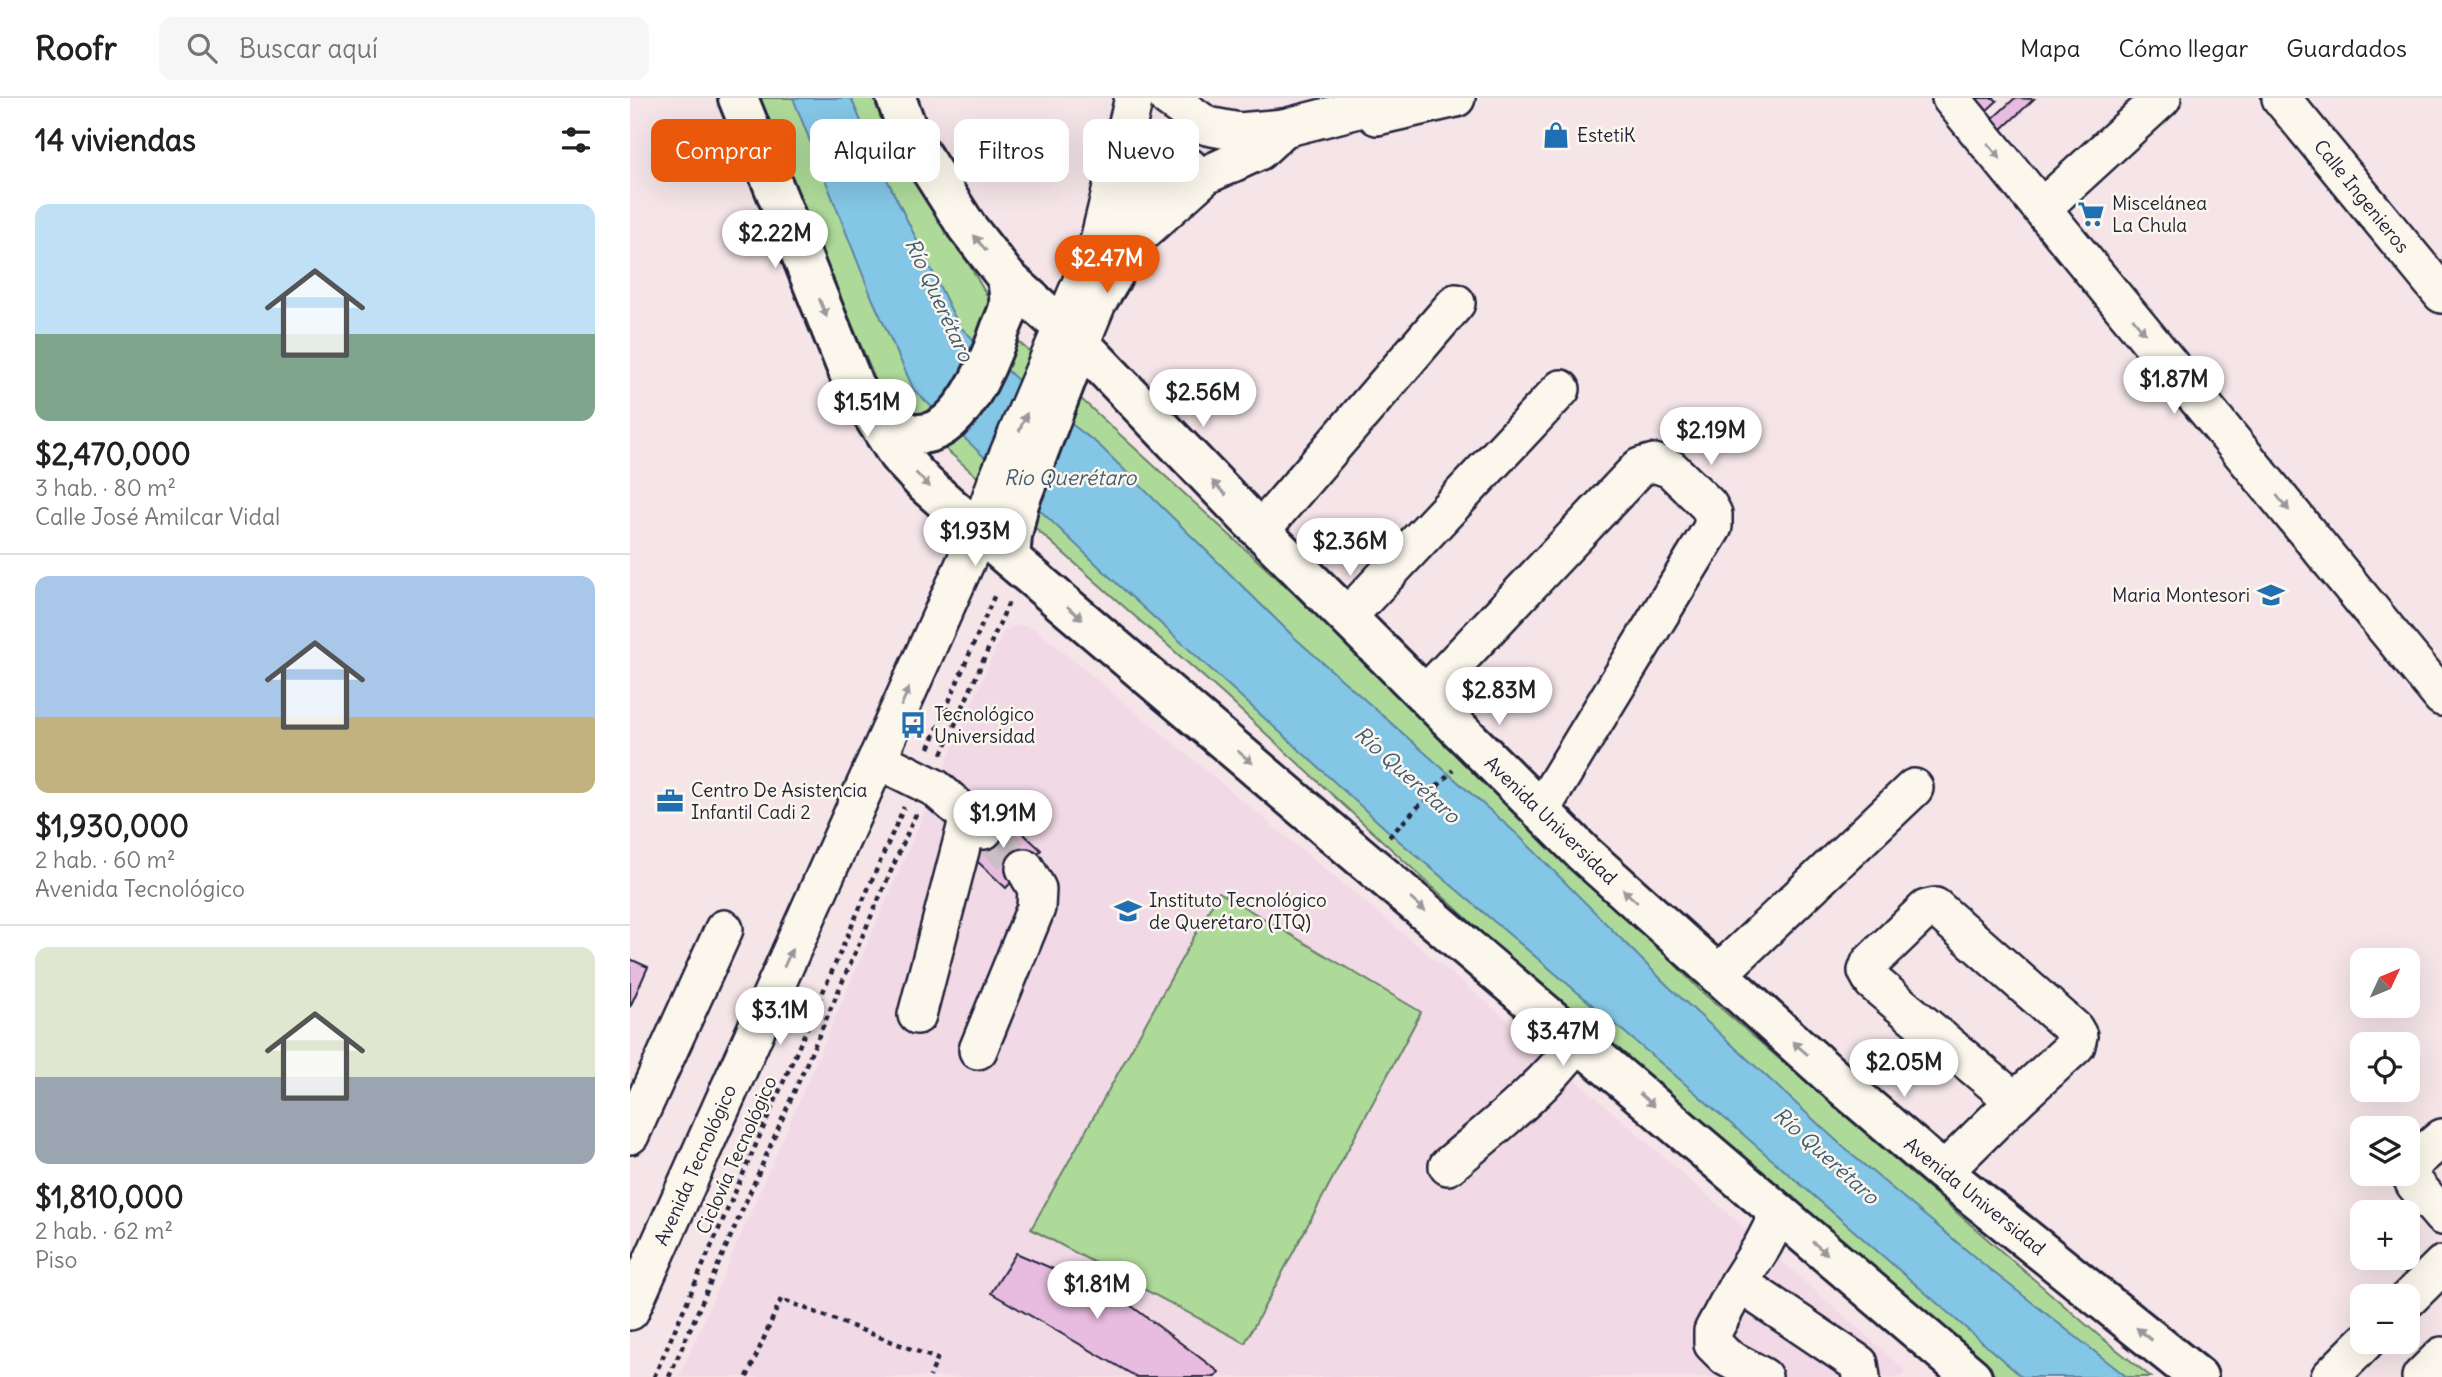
<!DOCTYPE html>
<html lang="es">
<meta charset="utf-8">
<style>
:root{--surface:#fff;--page:#f6f6f6;--text:#202124;--muted:#757577;--line:#e0e0e0;--accent:#ea580c}
body{margin:0;font-family:Delius,sans-serif;background:var(--page);color:var(--text);height:100vh;display:flex;flex-direction:column;font-size:26px;white-space:nowrap}
*{box-sizing:border-box;margin:0}
p{font-size:23px;color:var(--muted)}
.icon{flex:none;width:38px;height:38px;fill:none;stroke:currentColor;stroke-width:2;stroke-linecap:round;stroke-linejoin:round}
.map{position:relative;flex:1;overflow:hidden}
.panel{display:flex;flex-direction:column;background:var(--surface);width:630px}
.panel>*{flex:none}
.hud{position:absolute;left:21px;top:21px;width:665px;height:63px;display:flex;gap:14px}
.needle{width:46px;rotate:46deg}
.controls{position:absolute;left:1720px;top:850px;display:grid;gap:14px}
.controls a{display:grid;place-items:center;width:70px;height:70px;border-radius:14px;background:var(--surface);box-shadow:0 7px 28px #0002;font-size:35px}
.price{position:absolute;translate:-50% -60px;padding:0 16px;border-radius:24px;background:#fff;color:#222;font-size:23px;line-height:46px;filter:drop-shadow(0 2px 4px #0008)}
.price::after{content:'';position:absolute;left:50%;top:42px;width:21px;height:16px;margin-left:-10px;background:inherit;clip-path:polygon(0 0,100% 0,50% 100%)}
.price.on{background:var(--accent);color:#fff}
ul{padding:0;list-style:none}
li{display:grid;align-content:center;gap:14px;height:371px;padding:0 35px}
li+li{border-top:2px solid var(--line)}
li span{display:grid;place-items:center;height:217px;border-radius:14px;color:#555}
li>.icon{margin-inline-start:auto}
span .icon{width:126px;height:126px;fill:#fffc;stroke-width:1}
li b{font-size:30px}
h2{display:flex;justify-content:space-between;align-items:center;height:84px;padding:0 35px;font-size:30px}
.tag{padding:0 24px;border-radius:14px;background:var(--surface);box-shadow:0 7px 28px #0002;font-size:24px;line-height:63px}
.tag.on{background:var(--accent);color:#fff}
header{display:flex;align-items:center;gap:42px;box-sizing:border-box;height:98px;padding:0 35px;background:var(--surface);border-bottom:2px solid var(--line)}
header strong{font-size:33px}
nav{display:flex;gap:38px;margin-inline-start:auto;font-size:24px}
.search{width:490px;height:63px;background:var(--page);display:flex;align-items:center;gap:18px;box-sizing:border-box;padding:0 24px;border-radius:14px;color:var(--muted);font-size:26px}
main{display:flex;flex:1;min-height:0}
.map>svg:first-child{display:block}
.built{fill:#f1d9e6}
.green{fill:#aeda99;stroke:#687e6a;stroke-width:2}
.water{fill:#84c6e5;stroke:#5d84a1;stroke-width:2}
.building{fill:#e8bce0;stroke:#22223b;stroke-width:2}
.lines{fill:none;stroke-linecap:round;stroke-linejoin:round}
.minor-tunnel{stroke:#cbbec5;stroke-width:37;stroke-dasharray:37 18;stroke-linecap:butt}
.minor-casing{stroke:#22223b;stroke-width:42}
.major-casing{stroke:#22223b;stroke-width:44}
.path{stroke:#22223b;stroke-width:4.5;stroke-dasharray:5 5;stroke-linecap:butt}
.minor{stroke:#fbf7ec;stroke-width:37}
.major{stroke:#fbf7ec;stroke-width:38}
.oneway{fill:#99979c}
.labels{text-anchor:middle;stroke-width:5;stroke-linejoin:round;paint-order:stroke}
.poi-label{font-size:19px;fill:#22223b;stroke:#fbf7ec;text-anchor:start}
.street-label{font-size:19px;fill:#22223b;stroke:#fbf7ec}
.water-label{font-size:21px;font-style:italic;fill:#445b76;stroke:#fbf7ec}
</style>
<header>
<strong>Roofr</strong>
<div class="search"><svg class="icon" aria-label="search" viewBox="0 0 24 24"><circle cx="10" cy="10" r="6"/><path d="M15 15l6 6"/></svg>Buscar aquí</div>
<nav><a>Mapa</a><a>Cómo llegar</a><a>Guardados</a></nav>
</header>
<main>
<section class="panel">
<h2>14 viviendas<svg class="icon" aria-label="filters" viewBox="0 0 24 24"><path d="M4 7h16M4 17h16"/><circle cx="9" cy="7" r="2"/><circle cx="15" cy="17" r="2"/></svg></h2>
<ul>
<li><span style="background:linear-gradient(#bfe0f5 60%,#7fa58c 0)"><svg class="icon" aria-label="home" viewBox="0 0 24 24"><path d="M3 11l9-7 9 7M6 9v11h12V9"/></svg></span><div><b>$2,470,000</b><p>3 hab. · 80 m²</p><p>Calle José Amilcar Vidal</p></div></li>
<li><span style="background:linear-gradient(#a9c7e8 65%,#c2b280 0)"><svg class="icon" aria-label="home" viewBox="0 0 24 24"><path d="M3 11l9-7 9 7M6 9v11h12V9"/></svg></span><div><b>$1,930,000</b><p>2 hab. · 60 m²</p><p>Avenida Tecnológico</p></div></li>
<li><span style="background:linear-gradient(#dfe7d0 60%,#9aa5b1 0)"><svg class="icon" aria-label="home" viewBox="0 0 24 24"><path d="M3 11l9-7 9 7M6 9v11h12V9"/></svg></span><div><b>$1,810,000</b><p>2 hab. · 62 m²</p><p>Piso</p></div></li>
</ul>
</section>
<div class="map">
<svg width="1812" height="1279" viewBox="0 0 1812 1279">
<rect width="100%" height="100%" fill="#f5e5e8"/>
<filter id="ink" filterUnits="userSpaceOnUse"><feTurbulence type="fractalNoise" baseFrequency=".0143" numOctaves="2"/><feDisplacementMap in="SourceGraphic" scale="14" xChannelSelector="R" yChannelSelector="G"/><feConvolveMatrix kernelMatrix="1 2 1 2 8 2 1 2 1" color-interpolation-filters="sRGB"/></filter>
<g filter="url(#ink)">
<path class="built" d="M387,527L404,530L894,936L1275,1272L1271,1279H49L373,534Z"/>
<g class="green">
<path d="M126,0H250L262,33L378,234L664,496L946,765L1071,893L1467,1236L1521,1279H1367L872,853L594,597L250,293Z"/>
<path d="M589,794L791,914L615,1245L401,1131Z"/>
</g>
<path class="water" d="M163,0H221L249,65L329,228L405,298L469,347L666,541L888,737L1038,888L1221,1056L1358,1170L1497,1279H1392L1039,972L768,742L483,482L284,292L242,200Z"/>
<g class="building">
<path d="M1343,0H1364L1367,3L1355,14Z"/>
<path d="M1385,0L1404,1L1371,32L1361,22Z"/>
<path d="M370,714L411,752L376,790L335,752Z"/>
<path d="M0,861L18,869L0,909Z"/>
<path d="M386,1155L491,1200L589,1274L585,1279H507L361,1195Z"/>
</g>
<g class="lines">
<path class="minor-tunnel" d="M354,732L395,770"/>
<defs>
<g id="minor">
<path d="M538,0L577,28L609,34L654,30"/>
<path d="M1321,0L1812,599"/>
<path d="M1651,0L1812,196"/>
<path d="M747,18L826,0"/>
<path d="M1412,110L1532,0"/>
<path d="M472,139L502,105L559,69"/>
<path d="M455,234L467,205L507,139L576,77L629,53L654,30L772,0"/>
<path d="M631,432L826,205"/>
<path d="M717,519L931,291"/>
<path d="M795,597L1010,369L1024,365L1041,371L1078,407L1083,416V429L910,713"/>
<path d="M247,661L305,690L354,732"/>
<path d="M1305,809L1444,931L1448,938L1446,947L1385,1003L1243,884L1237,873L1240,865L1296,811Z"/>
<path d="M1087,877L1284,690"/>
<path d="M287,917L339,718"/>
<path d="M348,952L406,810L407,791L395,770"/>
<path d="M0,1037L94,831"/>
<path d="M1812,1040L1786,1062L1780,1075L1785,1086L1812,1118"/>
<path d="M818,1068C864,1029 912,992 948,944"/>
<path d="M1313,1074L1385,1003"/>
<path d="M1149,1116L1133,1147L1109,1185L1229,1266L1231,1279"/>
<path d="M1109,1185L1083,1233V1246L1096,1259L1133,1279"/>
<path d="M1778,1201L1812,1167"/>
<path d="M0,1213L349,434L366,386L469,143L504,0"/>
<path d="M1700,1279L1735,1244"/>
<path d="M1791,1279L1812,1258"/>
</g>
<g id="major">
<path d="M108,0L224,288L268,357L295,386L349,434L1342,1279"/>
<path d="M266,0L281,41L337,129L377,180L450,245L616,418L953,755L1199,976L1313,1074L1568,1279"/>
<path d="M243,306C255,317 270,335 287,336C330,338 359,265 370,232C373,224 378,215 379,207C380,199 378,188 377,180"/>
<path d="M380,460L382,438L389,405L450,245"/>
</g>
</defs>
<use href="#minor" class="minor-casing"/>
<use href="#major" class="major-casing"/>
<g class="path">
<path d="M299,650L366,494"/>
<path d="M312,656L379,504"/>
<path d="M759,739L823,672"/>
<path d="M24,1279L274,709"/>
<path d="M39,1279L286,716"/>
<path d="M117,1279L151,1201L307,1261L300,1279"/>
</g>
<use href="#minor" class="minor"/>
<use href="#major" class="major"/>
</g>
<defs><path id="oneway-solid" d="M-6-.8H1V-3.2L6.5 0L1 3.2V.8H-6Z" transform="scale(1.75)"/></defs>
<g class="oneway">
<use href="#oneway-solid" transform="translate(1364 53) rotate(50)"/>
<use href="#oneway-solid" transform="translate(350 145) rotate(-129)"/>
<use href="#oneway-solid" transform="translate(193 210) rotate(68)"/>
<use href="#oneway-solid" transform="translate(1509 228) rotate(51)"/>
<use href="#oneway-solid" transform="translate(393 324) rotate(-67)"/>
<use href="#oneway-solid" transform="translate(293 382) rotate(45)"/>
<use href="#oneway-solid" transform="translate(589 390) rotate(-134)"/>
<use href="#oneway-solid" transform="translate(1653 405) rotate(51)"/>
<use href="#oneway-solid" transform="translate(445 515) rotate(40)"/>
<use href="#oneway-solid" transform="translate(275 599) rotate(-66)"/>
<use href="#oneway-solid" transform="translate(615 659) rotate(40)"/>
<use href="#oneway-solid" transform="translate(1000 798) rotate(-138)"/>
<use href="#oneway-solid" transform="translate(788 807) rotate(41)"/>
<use href="#oneway-solid" transform="translate(158 860) rotate(-66)"/>
<use href="#oneway-solid" transform="translate(1170 950) rotate(-139)"/>
<use href="#oneway-solid" transform="translate(1017 1002) rotate(41)"/>
<use href="#oneway-solid" transform="translate(1190 1150) rotate(40)"/>
<use href="#oneway-solid" transform="translate(1514 1236) rotate(-141)"/>
</g>
</g>
<defs>
<symbol id="shop-bare" viewBox="-9 -9 18 18"><path d="M-5-2.5h2.3a2.7 3.5 0 0 1 5.4 0H5L5.5 6h-11ZM-1.5-2.5h3a1.5 2.3 0 0 0-3 0Z" fill="#1f6fb2" stroke="#fbf7ec" stroke-width="2.5" paint-order="stroke"/></symbol>
<symbol id="supermarket-bare" viewBox="-9 -9 18 18"><path d="M-6-5.5h2.5l.6 2H6L4.5 2H-2.5L-4.4-4H-6ZM-1.5 3.2a1.3 1.3 0 1 0 .1 0ZM3 3.2a1.3 1.3 0 1 0 .1 0Z" fill="#1f6fb2" stroke="#fbf7ec" stroke-width="2.5" paint-order="stroke"/></symbol>
<symbol id="school-bare" viewBox="-9 -9 18 18"><path d="M0-5L7-2L0 1L-7-2ZM-4 1L0 2.5L4 1V4Q0 6-4 4Z" fill="#1f6fb2" stroke="#fbf7ec" stroke-width="2.5" paint-order="stroke"/></symbol>
<symbol id="bus-bare" viewBox="-9 -9 18 18"><path d="M-5-6H5V4H4V6H2V4H-2V6H-4V4H-5ZM-3.5-4V0h7V-4ZM-3.5 1.2v1.5H-2V1.2ZM2 1.2v1.5H3.5V1.2Z" fill="#1f6fb2" stroke="#fbf7ec" stroke-width="2.5" paint-order="stroke"/></symbol>
<symbol id="office-bare" viewBox="-9 -9 18 18"><path d="M-6-3h4V-5.5h4V-3h4V5H-6ZM-1-4.5V-3h2v-1.5ZM-6 0V1H6V0Z" fill="#1f6fb2" stroke="#fbf7ec" stroke-width="2.5" paint-order="stroke"/></symbol>
<symbol id="university-bare" viewBox="-9 -9 18 18"><path d="M0-5L7-2L0 1L-7-2ZM-4 1L0 2.5L4 1V4Q0 6-4 4Z" fill="#1f6fb2" stroke="#fbf7ec" stroke-width="2.5" paint-order="stroke"/></symbol>
</defs>
<g fill-rule="evenodd">
<use href="#shop-bare" x="907" y="18" width="38" height="38"/>
<use href="#supermarket-bare" x="1442" y="97" width="38" height="38"/>
<use href="#school-bare" x="1622" y="478" width="38" height="38"/>
<use href="#bus-bare" x="264" y="608" width="38" height="38"/>
<use href="#office-bare" x="21" y="684" width="38" height="38"/>
<use href="#university-bare" x="479" y="794" width="38" height="38"/>
</g>
<g class="labels">
<g class="poi-label">
<text x="947" y="44">EstetiK</text>
<text x="1482" y="112">Miscelánea<tspan x="1482" dy="22">La Chula</tspan></text>
<text x="1620" y="504" text-anchor="end">Maria Montesori</text>
<text x="304" y="623">Tecnológico<tspan x="304" dy="22">Universidad</tspan></text>
<text x="61" y="699">Centro De Asistencia<tspan x="61" dy="22">Infantil Cadi 2</tspan></text>
<text x="519" y="809">Instituto Tecnológico<tspan x="519" dy="22">de Querétaro (ITQ)</tspan></text>
</g>
<g class="street-label">
<text transform="translate(1732 98) rotate(51)" y="7">Calle Ingenieros</text>
<text transform="translate(921 722) rotate(44)" y="7">Avenida Universidad</text>
<text transform="translate(106 1057) rotate(-66)" y="7">Ciclovía Tecnológico</text>
<text transform="translate(65 1067) rotate(-66)" y="7">Avenida Tecnológico</text>
<text transform="translate(1345 1098) rotate(39)" y="7">Avenida Universidad</text>
</g>
<g class="water-label">
<text transform="translate(309 202) rotate(65)" y="7">Río Querétaro</text>
<text x="440" y="387">Rio Querétaro</text>
<text transform="translate(777 677) rotate(42)" y="7">Río Querétaro</text>
<text transform="translate(1196 1058) rotate(42)" y="7">Río Querétaro</text>
</g>
</g>
</svg>
<div class="controls">
<a><svg class="needle" viewBox="-14 -14 28 28"><path d="M0-13l5 13h-10z" fill="#e53935"/><path d="M0 13l5-13h-10z" fill="#757577"/></svg></a>
<a><svg class="icon" aria-label="locate" viewBox="0 0 24 24"><circle cx="12" cy="12" r="6"/><path d="M12 2v4M12 18v4M2 12h4M18 12h4"/></svg></a>
<a><svg class="icon" aria-label="layers" viewBox="0 0 24 24"><path d="M12 4l9 5-9 5-9-5zM3 14l9 5 9-5"/></svg></a>
<a>+</a>
<a>−</a>
</div>
<b class="price" style="left:145px;top:172px">$2.22M</b>
<b class="price on" style="left:477px;top:197px">$2.47M</b>
<b class="price" style="left:1544px;top:318px">$1.87M</b>
<b class="price" style="left:573px;top:331px">$2.56M</b>
<b class="price" style="left:237px;top:341px">$1.51M</b>
<b class="price" style="left:1081px;top:369px">$2.19M</b>
<b class="price" style="left:345px;top:470px">$1.93M</b>
<b class="price" style="left:720px;top:480px">$2.36M</b>
<b class="price" style="left:869px;top:629px">$2.83M</b>
<b class="price" style="left:373px;top:752px">$1.91M</b>
<b class="price" style="left:150px;top:949px">$3.1M</b>
<b class="price" style="left:933px;top:970px">$3.47M</b>
<b class="price" style="left:1274px;top:1001px">$2.05M</b>
<b class="price" style="left:467px;top:1223px">$1.81M</b>
<div class="hud">
<a class="tag on">Comprar</a>
<a class="tag">Alquilar</a>
<a class="tag">Filtros</a>
<a class="tag">Nuevo</a>
</div>
</div>
</main>
